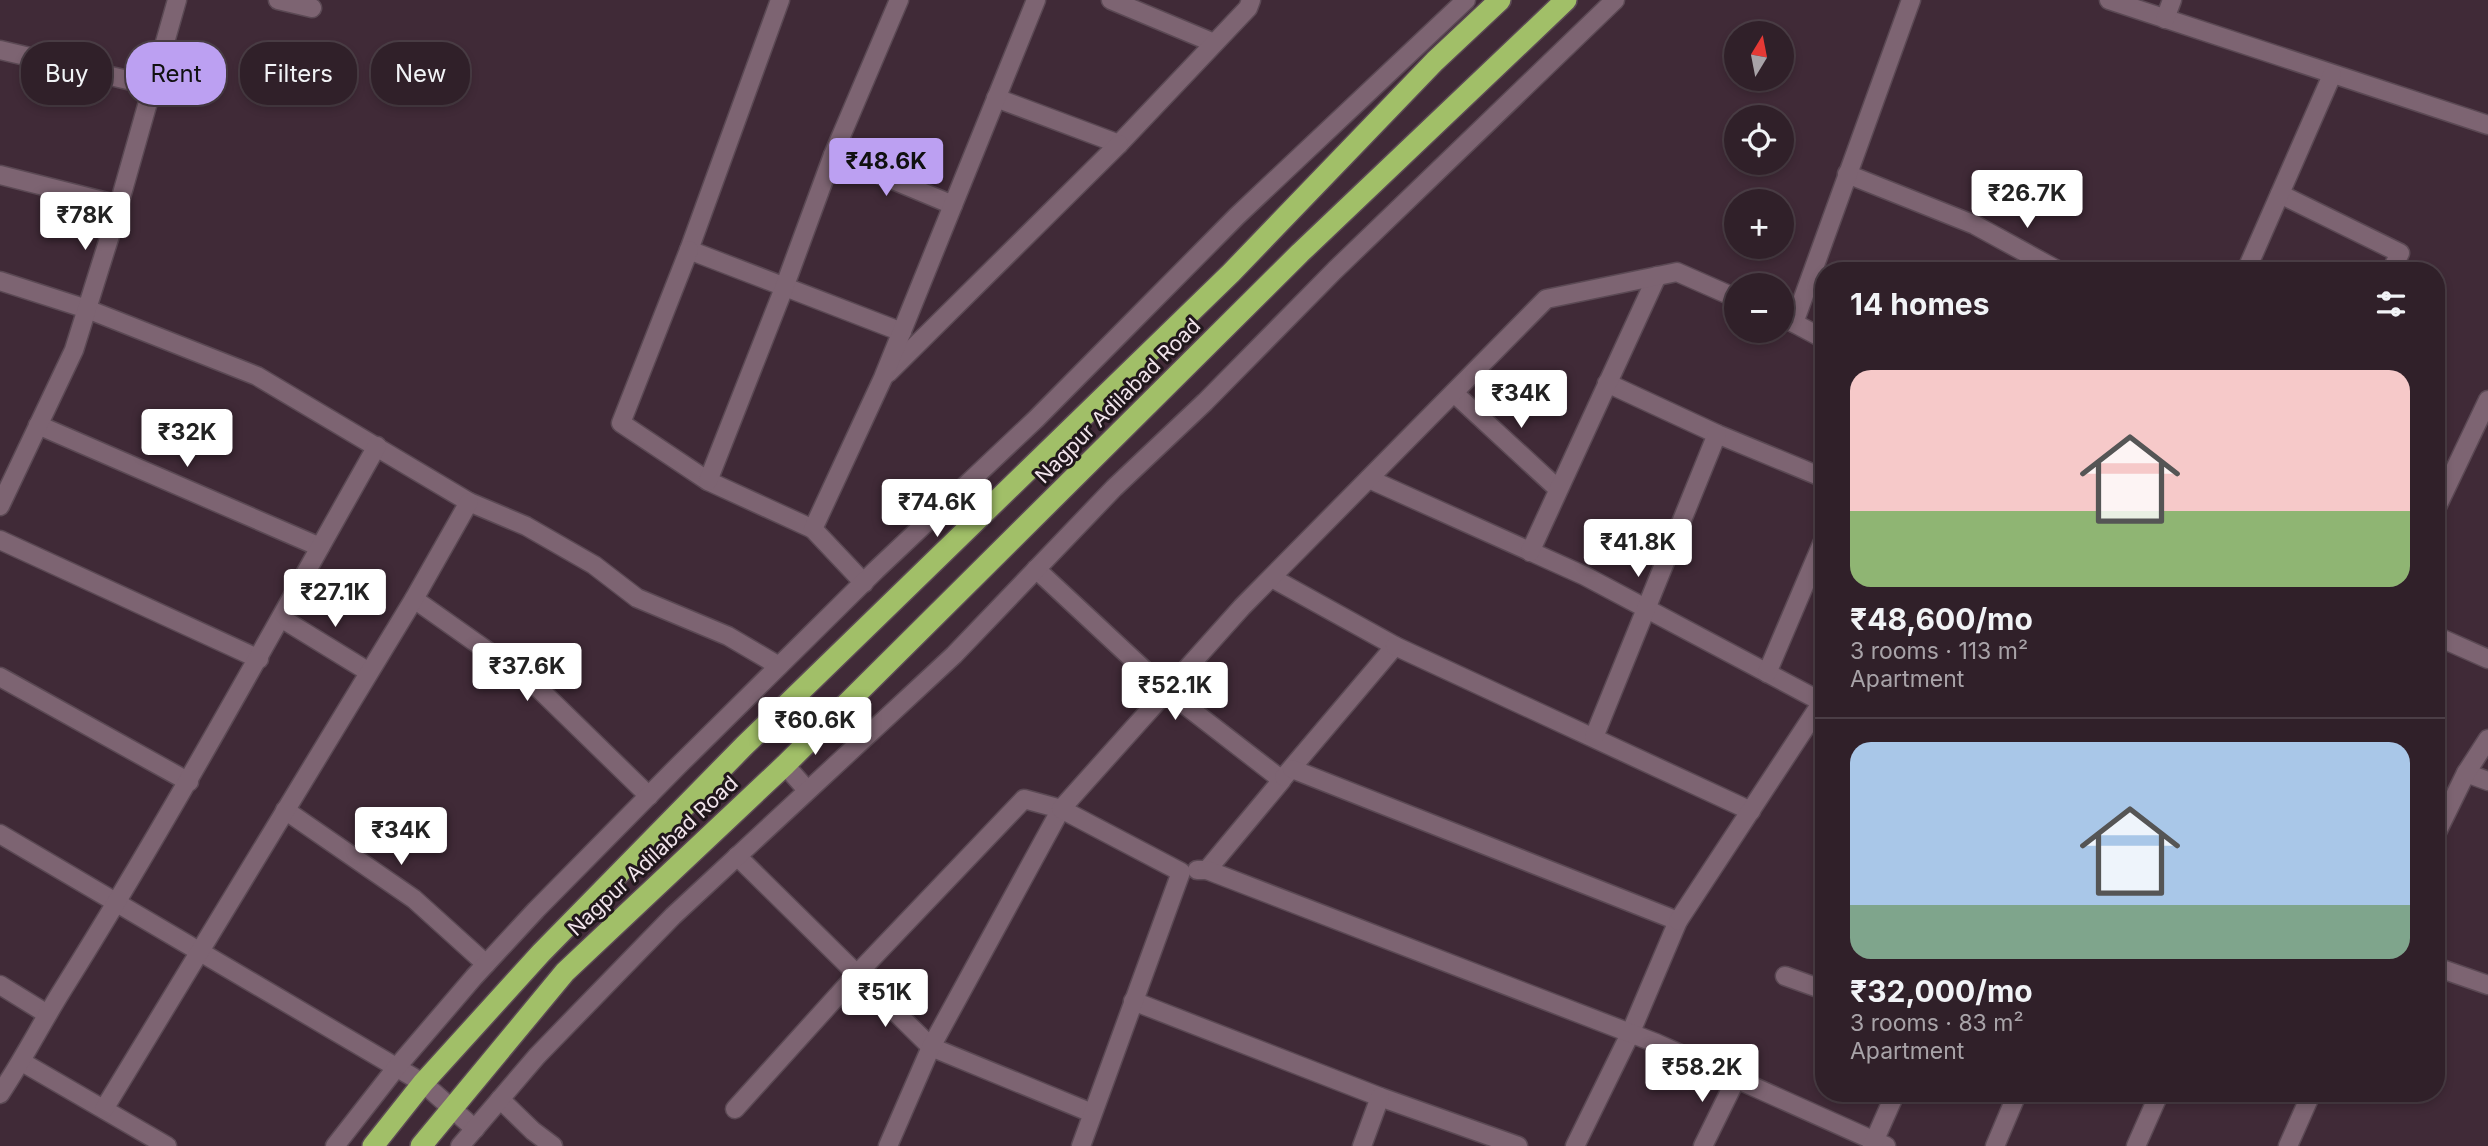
<!DOCTYPE html>
<meta charset="utf-8">
<style>
:root{--surface:#302029;--page:#3c2d35;--text:#f1f3f6;--muted:#a8a3a8;--line:#4b3e46;--accent:#bca0f2}
body{margin:0;font-family:Inter,sans-serif;background:var(--page);color:var(--text);height:100vh;display:flex;flex-direction:column;font-size:26px;white-space:nowrap}
*{box-sizing:border-box;margin:0}
p{font-size:23px;color:var(--muted)}
.icon{flex:none;width:38px;height:38px;fill:none;stroke:currentColor;stroke-width:2;stroke-linecap:round;stroke-linejoin:round}
.map{position:relative;flex:1;overflow:hidden}
.panel{position:absolute;left:1815px;top:262px;width:630px;height:840px;display:flex;flex-direction:column;background:var(--surface);border-radius:28px;box-shadow:0 4px 10px #0003,0 0 0 2px var(--line)}
.panel>*{flex:none}
.hud{position:absolute;left:21px;top:42px;width:665px;height:63px;display:flex;gap:14px}
.needle{width:46px;rotate:10deg}
.fabs{position:absolute;left:1724px;top:21px;display:grid;gap:14px}
.fabs a{display:grid;place-items:center;width:70px;height:70px;border-radius:50%;background:var(--surface);box-shadow:0 4px 10px #0003,0 0 0 2px var(--line);font-size:35px}
.price{position:absolute;translate:-50% -60px;padding:0 16px;border-radius:7px;background:#fff;color:#222;font-size:23px;line-height:46px;filter:drop-shadow(0 2px 4px #0008)}
.price::after{content:'';position:absolute;left:50%;top:42px;width:21px;height:16px;margin-left:-10px;background:inherit;clip-path:polygon(0 0,100% 0,50% 100%)}
.price.active{background:var(--accent);color:#111}
ul{padding:0;list-style:none}
li{display:grid;align-content:center;gap:14px;height:371px;padding:0 35px}
li+li{border-top:2px solid var(--line)}
li span{display:grid;place-items:center;height:217px;border-radius:21px;color:#555}
li>.icon{margin-inline-start:auto}
span .icon{width:126px;height:126px;fill:#fffc;stroke-width:1}
li b{font-size:30px}
h2{display:flex;justify-content:space-between;align-items:center;height:84px;padding:0 35px;font-size:30px}
.pill{padding:0 24px;border-radius:28px;background:var(--surface);box-shadow:0 4px 10px #0003,0 0 0 2px var(--line);font-size:24px;line-height:63px}
.pill.active{background:var(--accent);color:#111}
.map>svg:first-child{display:block}
.lines{fill:none;stroke-linecap:round;stroke-linejoin:round}
.minor-casing{stroke:#5b4954;stroke-width:21}
.highway-casing{stroke:#5b4954;stroke-width:24}
.minor{stroke:#7d6472;stroke-width:18}
.highway{stroke:#a1bf68;stroke-width:21}
.labels{text-anchor:middle;stroke-width:6;stroke-linejoin:round;paint-order:stroke}
.street-label{font-size:21px;fill:#f2e4ec;stroke:#21171c}
</style>
<div class="map">
<svg width="2488" height="1146" viewBox="0 0 2488 1146">
<rect width="100%" height="100%" fill="#402a37"/>
<g class="lines">
<defs>
<g id="minor">
<path d="M278,0L312,8"/>
<path d="M780,0L689,250L902,332"/>
<path d="M1111,0L1214,43"/>
<path d="M2109,0L2488,125"/>
<path d="M2165,19L2172,0"/>
<path d="M0,50L153,86"/>
<path d="M996,98L1119,144L1248,8L1251,0"/>
<path d="M833,155L953,205"/>
<path d="M1847,174L1975,225L2059,271"/>
<path d="M0,175L119,205"/>
<path d="M2280,194L2400,253L2391,271"/>
<path d="M689,250L621,423L708,481L813,529"/>
<path d="M2246,271L2332,75"/>
<path d="M0,281L87,309L257,376L469,502L526,526L594,565L637,598L728,636L779,666"/>
<path d="M1782,318L1794,323L1911,0"/>
<path d="M1794,323L1824,339"/>
<path d="M888,373L1119,144"/>
<path d="M1607,383L1717,434L1824,478"/>
<path d="M1454,393L1558,489"/>
<path d="M38,425L320,547"/>
<path d="M1369,479L1585,576L1822,702"/>
<path d="M708,481L784,288L833,155L899,0"/>
<path d="M0,506L74,350L112,229L177,0"/>
<path d="M2436,509L2488,400"/>
<path d="M0,540L259,659"/>
<path d="M1530,552L1657,276"/>
<path d="M1036,569L1167,691L1282,780L1207,870H1197"/>
<path d="M1272,578L1395,646L1284,777"/>
<path d="M864,583L813,529L883,378L1036,0"/>
<path d="M414,599L533,683L649,796"/>
<path d="M281,618L369,672"/>
<path d="M2436,636L2488,659"/>
<path d="M1395,646L1751,811"/>
<path d="M1767,673L1824,539"/>
<path d="M0,677L189,782"/>
<path d="M1594,737L1717,434"/>
<path d="M785,765L807,790"/>
<path d="M1292,769L1678,921L1630,1034L1575,1146"/>
<path d="M2466,773L2488,781"/>
<path d="M285,810L414,899L486,964"/>
<path d="M0,834L423,1083L475,1129"/>
<path d="M2436,834L2466,773L2488,739"/>
<path d="M737,856L931,1047L1092,1113"/>
<path d="M1207,870L1656,1043L1886,1146"/>
<path d="M1678,921L1822,702L1824,703"/>
<path d="M2436,967L2488,985"/>
<path d="M1785,976L1824,990"/>
<path d="M0,985L47,1014"/>
<path d="M1133,1001L1380,1097L1518,1146"/>
<path d="M22,1062L167,1146"/>
<path d="M0,1094C23,1060 41,1024 63,989C174,812 274,628 377,446"/>
<path d="M500,1099L533,1131L553,1146"/>
<path d="M104,1109L414,599L469,502"/>
<path d="M735,1109L857,974L1024,799L1061,809L931,1047L888,1146"/>
<path d="M335,1146L396,1068L474,977L536,910L680,764L876,570L1036,419L1237,216L1466,0"/>
<path d="M460,1146L537,1056L673,916L954,655L1114,488L1205,402L1335,270L1615,0"/>
<path d="M1081,1146L1181,872L1061,809L1242,607L1546,299L1677,272L1736,298"/>
<path d="M1362,1146L1380,1097"/>
<path d="M1703,1146L1736,1079"/>
<path d="M1872,1146L1895,1094"/>
<path d="M1995,1146L2017,1094"/>
<path d="M2136,1146L2159,1094"/>
<path d="M2288,1146L2311,1094"/>
</g>
<g id="highway">
<path d="M373,1146L423,1083L541,953L744,746L1231,273L1435,61L1500,0"/>
<path d="M421,1146L565,972L785,765L1300,253L1566,0"/>
</g>
</defs>
<use href="#minor" class="minor-casing"/>
<use href="#highway" class="highway-casing"/>
<use href="#minor" class="minor"/>
<use href="#highway" class="highway"/>
</g>
<g class="labels">
<g class="street-label">
<text transform="translate(1118 401) rotate(-45)" y="7">Nagpur Adilabad Road</text>
<text transform="translate(653 856) rotate(-43)" y="7">Nagpur Adilabad Road</text>
</g>
</g>
</svg>
<div class="fabs">
<a><svg class="needle" viewBox="-14 -14 28 28"><path d="M0-13l5 13h-10z" fill="#e53935"/><path d="M0 13l5-13h-10z" fill="#a8a3a8"/></svg></a>
<a><svg class="icon" aria-label="locate" viewBox="0 0 24 24"><circle cx="12" cy="12" r="6"/><path d="M12 2v4M12 18v4M2 12h4M18 12h4"/></svg></a>
<a>+</a>
<a>−</a>
</div>
<b class="price active" style="left:886px;top:198px">₹48.6K</b>
<b class="price" style="left:2027px;top:230px">₹26.7K</b>
<b class="price" style="left:85px;top:252px">₹78K</b>
<b class="price" style="left:1521px;top:430px">₹34K</b>
<b class="price" style="left:187px;top:469px">₹32K</b>
<b class="price" style="left:937px;top:539px">₹74.6K</b>
<b class="price" style="left:1638px;top:579px">₹41.8K</b>
<b class="price" style="left:335px;top:629px">₹27.1K</b>
<b class="price" style="left:527px;top:703px">₹37.6K</b>
<b class="price" style="left:1175px;top:722px">₹52.1K</b>
<b class="price" style="left:815px;top:757px">₹60.6K</b>
<b class="price" style="left:401px;top:867px">₹34K</b>
<b class="price" style="left:885px;top:1029px">₹51K</b>
<b class="price" style="left:1702px;top:1104px">₹58.2K</b>
<div class="hud">
<a class="pill">Buy</a>
<a class="pill active">Rent</a>
<a class="pill">Filters</a>
<a class="pill">New</a>
</div>
<section class="panel">
<h2>14 homes<svg class="icon" aria-label="filters" viewBox="0 0 24 24"><path d="M4 7h16M4 17h16"/><circle cx="9" cy="7" r="2"/><circle cx="15" cy="17" r="2"/></svg></h2>
<ul>
<li><span style="background:linear-gradient(#f6c9c9 65%,#8fb573 0)"><svg class="icon" aria-label="home" viewBox="0 0 24 24"><path d="M3 11l9-7 9 7M6 9v11h12V9"/></svg></span><div><b>₹48,600/mo</b><p>3 rooms · 113 m²</p><p>Apartment</p></div></li>
<li><span style="background:linear-gradient(#a9c7e8 75%,#7fa58c 0)"><svg class="icon" aria-label="home" viewBox="0 0 24 24"><path d="M3 11l9-7 9 7M6 9v11h12V9"/></svg></span><div><b>₹32,000/mo</b><p>3 rooms · 83 m²</p><p>Apartment</p></div></li>
</ul>
</section>
</div>
